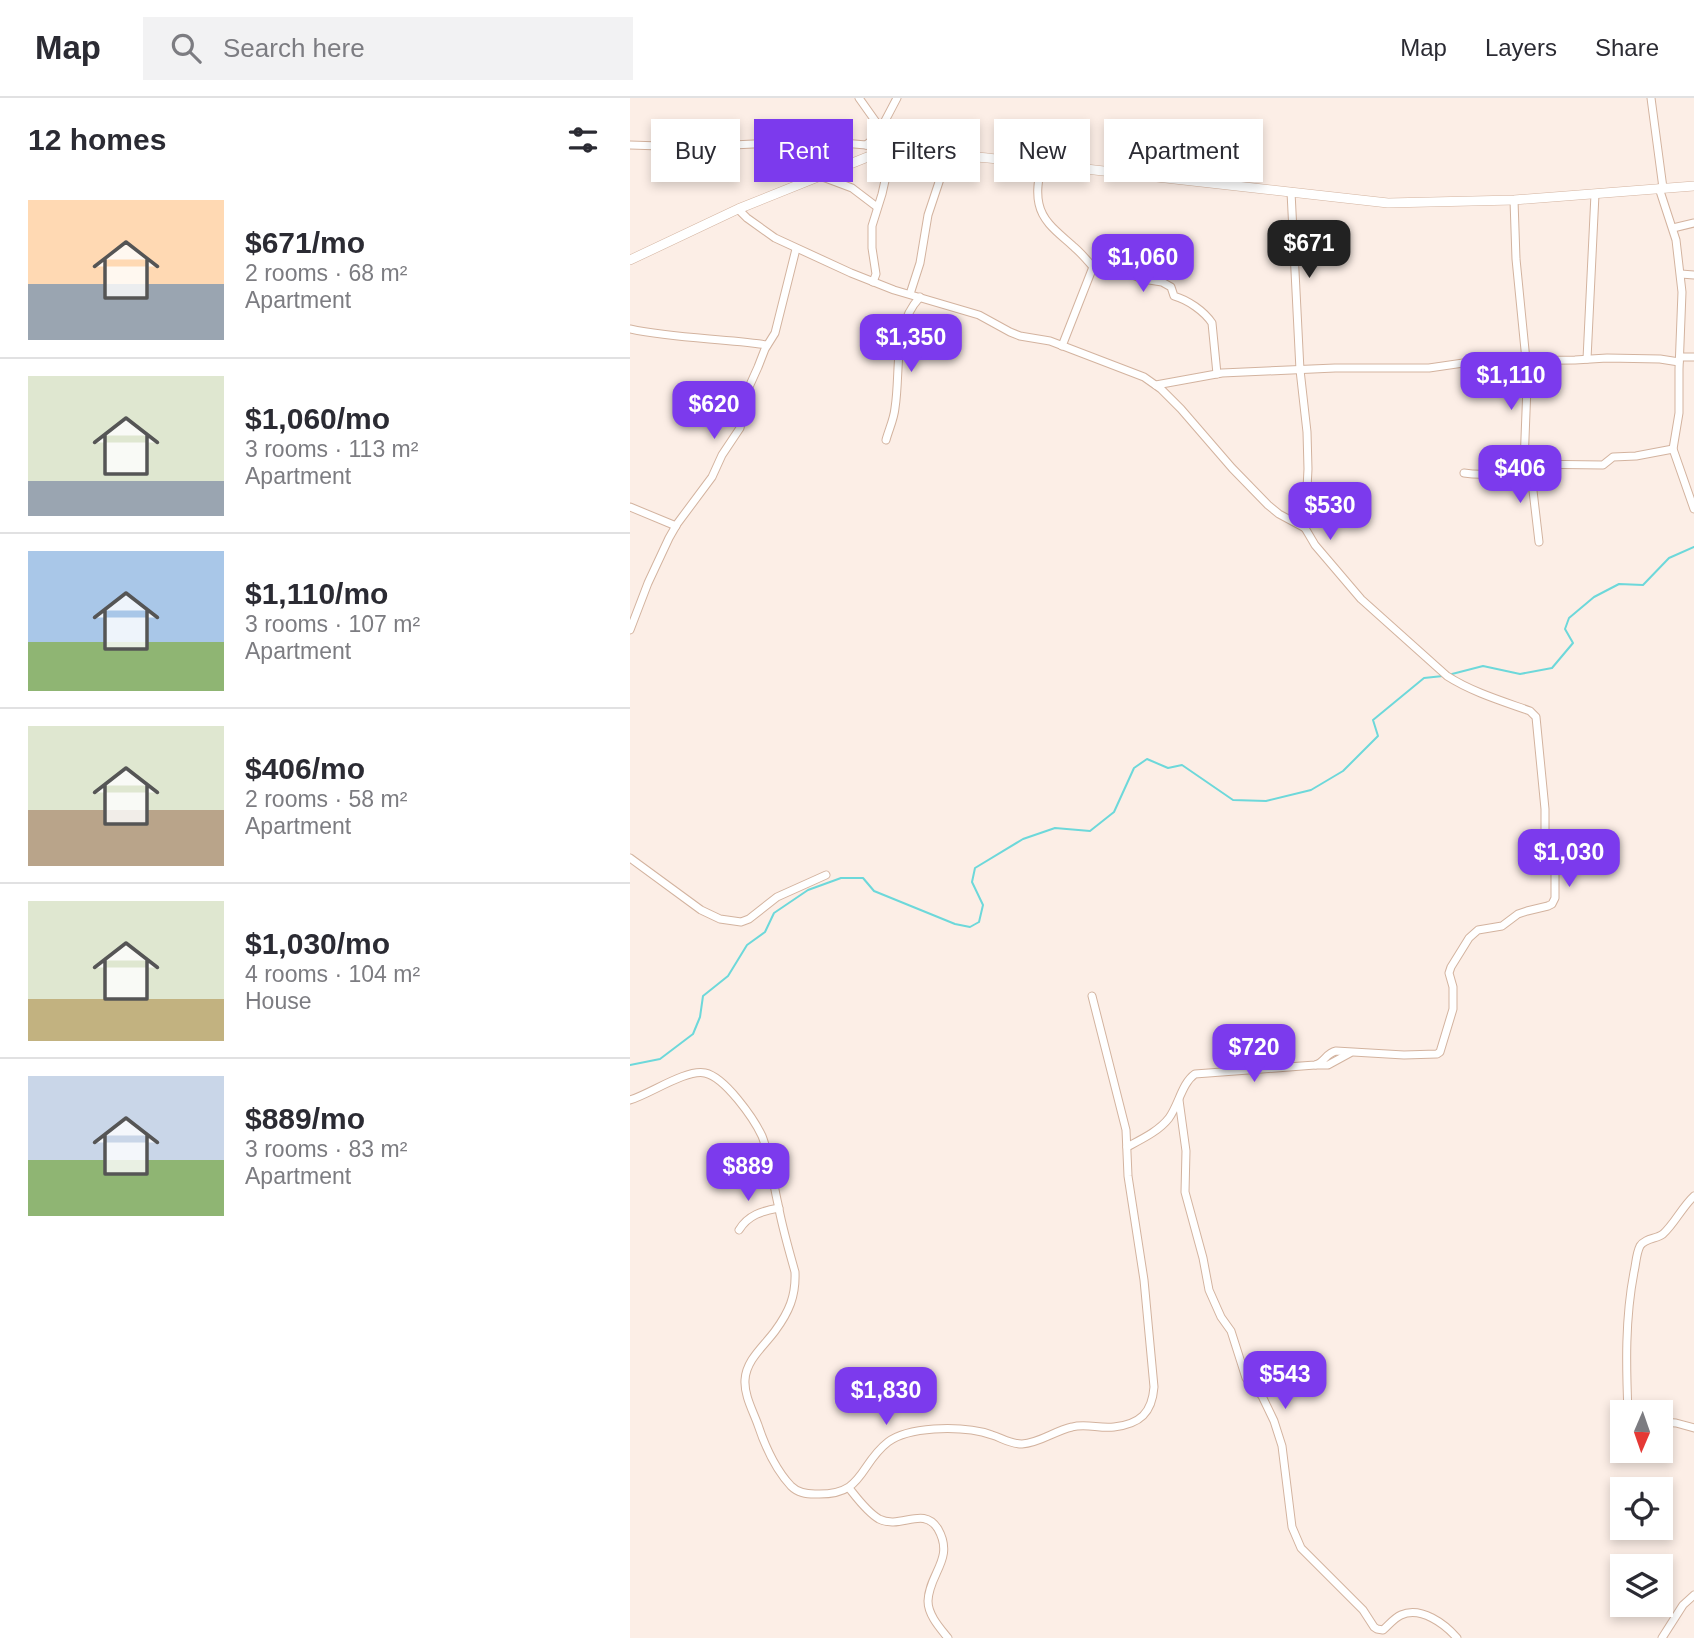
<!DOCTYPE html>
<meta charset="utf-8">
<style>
:root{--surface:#fff;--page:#f2f2f3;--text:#2b2b33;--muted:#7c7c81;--line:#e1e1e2;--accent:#7c3aed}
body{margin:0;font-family:Helvetica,sans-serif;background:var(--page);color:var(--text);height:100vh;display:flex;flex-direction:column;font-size:26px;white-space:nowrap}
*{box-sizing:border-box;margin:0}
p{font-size:23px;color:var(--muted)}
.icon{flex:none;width:38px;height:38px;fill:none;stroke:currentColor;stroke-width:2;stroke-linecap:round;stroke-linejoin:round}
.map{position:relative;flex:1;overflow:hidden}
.side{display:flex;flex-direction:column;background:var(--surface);width:630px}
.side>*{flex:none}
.guide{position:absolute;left:21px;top:21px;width:665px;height:63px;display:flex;gap:14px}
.needle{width:46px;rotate:182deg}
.fabs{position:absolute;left:980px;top:1302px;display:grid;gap:14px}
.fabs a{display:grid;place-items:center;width:63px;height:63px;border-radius:0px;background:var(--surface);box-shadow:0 4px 10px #0003;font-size:35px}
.price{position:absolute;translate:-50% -60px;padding:0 16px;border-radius:14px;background:var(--accent);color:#fff;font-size:23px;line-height:46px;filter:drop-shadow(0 2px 4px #0008)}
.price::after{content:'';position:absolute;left:50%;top:42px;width:21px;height:16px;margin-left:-10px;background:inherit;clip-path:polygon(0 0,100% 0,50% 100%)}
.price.on{background:#222;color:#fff}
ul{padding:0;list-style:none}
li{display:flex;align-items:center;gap:21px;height:175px;padding:0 28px}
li+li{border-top:2px solid var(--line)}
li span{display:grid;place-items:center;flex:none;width:196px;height:140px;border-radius:0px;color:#555}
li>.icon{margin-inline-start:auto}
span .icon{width:84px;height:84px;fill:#fffc;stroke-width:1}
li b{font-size:30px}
h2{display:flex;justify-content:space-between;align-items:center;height:84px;padding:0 28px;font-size:30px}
.pill{padding:0 24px;border-radius:0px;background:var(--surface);box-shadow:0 4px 10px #0003;font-size:24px;line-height:63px}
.pill.on{background:var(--accent);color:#fff}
header{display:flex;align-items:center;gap:42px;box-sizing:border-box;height:98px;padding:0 35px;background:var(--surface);border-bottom:2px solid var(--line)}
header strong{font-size:33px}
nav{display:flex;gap:38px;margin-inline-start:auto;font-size:24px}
.search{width:490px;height:63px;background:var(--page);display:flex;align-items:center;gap:18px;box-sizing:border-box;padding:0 24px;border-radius:0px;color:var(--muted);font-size:26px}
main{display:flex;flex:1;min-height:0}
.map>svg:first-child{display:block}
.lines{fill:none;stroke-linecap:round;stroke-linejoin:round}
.stream{stroke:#6dd8da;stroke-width:2}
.minor-casing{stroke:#d3b39f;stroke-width:9}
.tertiary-casing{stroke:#d3b39f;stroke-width:10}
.minor{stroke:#fff;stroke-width:7}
.tertiary{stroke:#fff;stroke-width:9}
</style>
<header>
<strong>Map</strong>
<div class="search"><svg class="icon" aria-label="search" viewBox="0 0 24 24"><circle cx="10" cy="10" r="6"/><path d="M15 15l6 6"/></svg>Search here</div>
<nav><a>Map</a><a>Layers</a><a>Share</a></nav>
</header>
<main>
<section class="side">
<h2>12 homes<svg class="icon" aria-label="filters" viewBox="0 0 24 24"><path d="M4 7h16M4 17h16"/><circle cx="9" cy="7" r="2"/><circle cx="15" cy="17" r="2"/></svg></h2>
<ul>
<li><span style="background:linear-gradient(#ffd9b3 60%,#9aa5b1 0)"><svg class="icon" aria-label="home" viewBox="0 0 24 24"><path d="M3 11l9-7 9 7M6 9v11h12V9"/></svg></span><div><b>$671/mo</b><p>2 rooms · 68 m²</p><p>Apartment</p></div></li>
<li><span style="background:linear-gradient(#dfe7d0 75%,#9aa5b1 0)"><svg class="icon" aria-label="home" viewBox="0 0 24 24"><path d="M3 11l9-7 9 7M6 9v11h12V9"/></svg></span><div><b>$1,060/mo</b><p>3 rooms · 113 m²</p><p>Apartment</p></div></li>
<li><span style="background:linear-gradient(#a9c7e8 65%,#8fb573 0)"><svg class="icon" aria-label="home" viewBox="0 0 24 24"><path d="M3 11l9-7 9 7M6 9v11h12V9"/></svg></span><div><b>$1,110/mo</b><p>3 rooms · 107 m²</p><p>Apartment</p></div></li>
<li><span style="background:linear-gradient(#dfe7d0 60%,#b9a48a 0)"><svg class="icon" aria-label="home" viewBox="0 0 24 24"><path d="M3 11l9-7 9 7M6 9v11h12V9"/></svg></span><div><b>$406/mo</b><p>2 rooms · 58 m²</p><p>Apartment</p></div></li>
<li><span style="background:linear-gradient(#dfe7d0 70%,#c2b280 0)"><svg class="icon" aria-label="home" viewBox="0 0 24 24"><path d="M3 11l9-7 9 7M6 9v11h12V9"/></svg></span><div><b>$1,030/mo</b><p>4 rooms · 104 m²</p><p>House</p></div></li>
<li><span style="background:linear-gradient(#c9d6e8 60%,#8fb573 0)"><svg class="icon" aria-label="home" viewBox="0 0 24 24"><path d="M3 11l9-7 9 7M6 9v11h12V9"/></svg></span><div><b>$889/mo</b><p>3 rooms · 83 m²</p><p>Apartment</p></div></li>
</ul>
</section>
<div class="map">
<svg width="1064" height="1540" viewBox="0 0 1064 1540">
<rect width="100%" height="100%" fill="#fceee6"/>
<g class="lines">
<g class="stream">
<path d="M822,576L853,568L890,576L922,570L943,545L935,531L939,520L964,499L989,486L1013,487L1039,460L1064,449"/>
<path d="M0,967L30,961L63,936L70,919L73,898L98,878L117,847L135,834L144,815L178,792L211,780H233L244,793L325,826L340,829L349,824L353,807L342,784L345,770L393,741L425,730L460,733L484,714L504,670L517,661L538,670L552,667L603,702L636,703L681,692L713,673L748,638L743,622L794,580L813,578"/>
</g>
<defs>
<g id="minor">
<path d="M229,0L251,31L272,55"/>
<path d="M1021,0L1033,90"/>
<path d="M0,47L61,49L189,43L236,47L246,49L259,56"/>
<path d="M236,47L247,38L267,0"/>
<path d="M411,67C409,80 406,93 409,106C413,125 430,136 444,149C451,155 457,162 463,169"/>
<path d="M190,78L222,90L247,109"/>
<path d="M1029,90L1046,142L1052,194L1049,271V315L1043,351L1064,411"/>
<path d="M884,102L886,161L896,262"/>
<path d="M108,111L117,120L145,140L221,175L264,192L349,217L380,234L390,238L420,243L514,279L531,291L551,311L602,370L638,407L649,416L675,430"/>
<path d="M1043,130L1064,125"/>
<path d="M1051,176L1064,177"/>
<path d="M243,184L246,176L242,150V128L252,96L261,56"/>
<path d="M280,196L290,165L298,117L318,57"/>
<path d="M0,231C45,241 92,240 137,247"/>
<path d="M432,248L463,169L489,172L513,181L532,184L541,189L544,198C558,202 574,213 582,225L587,276"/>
<path d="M1050,259H1064"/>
<path d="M957,261L965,96"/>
<path d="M526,287L592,275L705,270H799L847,263L945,262L977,260L1030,261L1049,264"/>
<path d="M256,342C259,331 264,321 265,310C271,272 262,229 290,199"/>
<path d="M894,366L898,262"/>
<path d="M900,367L909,444"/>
<path d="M834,375C848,377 863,377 877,372C883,370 888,368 894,366L973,367L983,359L1006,358L1043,351"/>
<path d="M0,409L46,428"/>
<path d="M0,532L18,485L39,440L47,426L82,379L92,357L110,330L119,289L128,269L135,251L145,235L166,151"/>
<path d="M0,760L71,812L90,821L111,824L119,821L147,799L196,777"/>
<path d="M686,967H698L720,955"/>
<path d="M0,1002C20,996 56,971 75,975C95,979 124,1021 132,1038C140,1058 143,1085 148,1106C152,1129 159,1152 165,1174C166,1198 159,1214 145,1233C134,1248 116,1262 115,1282C114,1297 123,1313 128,1327C135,1348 146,1372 161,1388C168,1395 176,1396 185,1396C235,1398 228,1367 258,1344C270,1335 290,1332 304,1331C322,1330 345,1331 362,1337C372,1340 380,1346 392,1346C410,1345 424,1333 442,1329C456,1325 470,1331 484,1329C510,1326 522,1315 524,1289L514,1182L498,1078L496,1032L462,898"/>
<path d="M549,1002L556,1053L555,1094L573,1160L579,1192L591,1219L601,1233L616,1280L632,1298L644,1323L652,1348L662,1429L671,1450L733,1512L744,1529L747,1531L753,1532C759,1527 764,1520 771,1517C791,1508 815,1526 827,1540"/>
<path d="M497,1049C512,1041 529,1033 539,1020C549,1006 552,985 565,976L685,967C694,965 696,955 706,953L774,957L807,956L810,954L823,911V889L819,875L821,869L839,840L848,832L872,828L888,816L897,813L918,808L922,806L925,800V769L915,737V711L906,619L900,613C872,603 842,594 817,578L731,501L685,447L675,430L678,371L677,334L670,272L661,94"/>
<path d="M109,1132C118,1117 132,1113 149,1110"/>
<path d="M998,1314C996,1267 995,1221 1004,1174C1006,1166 1006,1156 1010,1148C1015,1140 1027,1141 1033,1136C1045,1125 1052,1109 1064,1098"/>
<path d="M1031,1324L1046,1325L1064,1330"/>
<path d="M219,1390C227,1400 237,1414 249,1421C271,1432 293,1407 308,1431C325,1461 299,1475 298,1503C298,1517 310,1530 318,1540"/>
<path d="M1032,1540L1053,1507L1064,1497"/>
</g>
<path id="tertiary" d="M0,162L108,111L240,58C282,53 324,57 367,61L758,105L884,102L1064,88"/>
</defs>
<use href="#minor" class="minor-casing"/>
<use href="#tertiary" class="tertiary-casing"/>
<use href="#minor" class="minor"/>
<use href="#tertiary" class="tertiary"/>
</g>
</svg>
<div class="fabs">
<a><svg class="needle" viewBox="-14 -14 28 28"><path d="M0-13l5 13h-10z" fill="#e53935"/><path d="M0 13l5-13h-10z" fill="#7c7c81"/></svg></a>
<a><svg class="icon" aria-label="locate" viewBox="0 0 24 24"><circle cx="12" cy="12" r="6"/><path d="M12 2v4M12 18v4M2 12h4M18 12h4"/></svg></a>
<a><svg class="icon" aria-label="layers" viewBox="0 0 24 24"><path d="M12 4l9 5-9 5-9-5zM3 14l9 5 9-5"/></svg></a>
</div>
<b class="price on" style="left:679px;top:182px">$671</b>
<b class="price" style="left:513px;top:196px">$1,060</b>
<b class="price" style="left:281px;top:276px">$1,350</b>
<b class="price" style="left:881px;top:314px">$1,110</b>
<b class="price" style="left:84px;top:343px">$620</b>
<b class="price" style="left:890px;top:407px">$406</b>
<b class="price" style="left:700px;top:444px">$530</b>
<b class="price" style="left:939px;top:791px">$1,030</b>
<b class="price" style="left:624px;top:986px">$720</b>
<b class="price" style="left:118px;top:1105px">$889</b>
<b class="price" style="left:655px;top:1313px">$543</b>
<b class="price" style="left:256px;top:1329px">$1,830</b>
<div class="guide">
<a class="pill">Buy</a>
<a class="pill on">Rent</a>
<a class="pill">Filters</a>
<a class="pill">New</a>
<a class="pill">Apartment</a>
</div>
</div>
</main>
